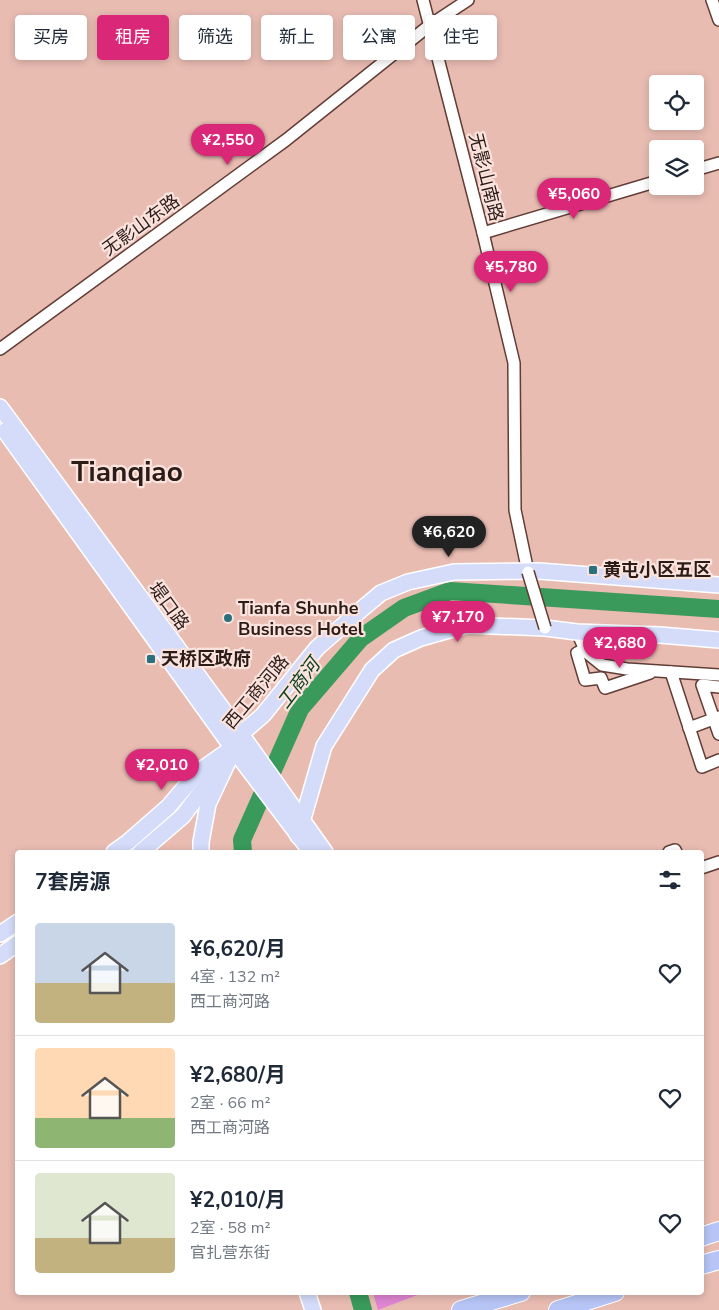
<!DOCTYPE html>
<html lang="zh">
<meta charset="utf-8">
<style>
:root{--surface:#fff;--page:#f2f2f3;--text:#1f2937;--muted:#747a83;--line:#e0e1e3;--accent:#db2777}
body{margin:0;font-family:"Nunito Sans","Noto Sans SC",sans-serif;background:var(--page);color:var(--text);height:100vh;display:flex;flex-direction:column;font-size:19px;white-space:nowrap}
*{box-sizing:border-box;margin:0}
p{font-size:16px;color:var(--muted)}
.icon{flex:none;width:28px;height:28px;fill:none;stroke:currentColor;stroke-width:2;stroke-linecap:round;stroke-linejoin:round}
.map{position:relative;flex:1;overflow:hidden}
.drawer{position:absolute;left:15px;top:850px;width:689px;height:445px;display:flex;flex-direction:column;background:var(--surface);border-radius:5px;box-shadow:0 2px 8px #0003}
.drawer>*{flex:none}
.top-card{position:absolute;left:15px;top:15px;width:690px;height:45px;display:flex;gap:10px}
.fabs{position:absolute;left:649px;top:75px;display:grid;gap:10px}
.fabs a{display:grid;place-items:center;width:55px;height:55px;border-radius:5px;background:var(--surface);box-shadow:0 2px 8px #0003;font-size:25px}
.price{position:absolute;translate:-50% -42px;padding:0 11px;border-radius:18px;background:var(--accent);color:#fff;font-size:16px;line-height:32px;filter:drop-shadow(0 1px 2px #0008)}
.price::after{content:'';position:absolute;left:50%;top:30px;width:15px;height:11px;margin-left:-8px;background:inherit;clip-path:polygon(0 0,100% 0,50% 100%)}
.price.selected{background:#222;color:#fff}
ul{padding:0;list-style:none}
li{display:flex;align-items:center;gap:15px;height:125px;padding:0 20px}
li+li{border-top:1px solid var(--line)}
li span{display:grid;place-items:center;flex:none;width:140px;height:100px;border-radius:5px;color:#555}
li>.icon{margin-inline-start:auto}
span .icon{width:60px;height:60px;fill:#fffc;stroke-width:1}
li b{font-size:21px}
h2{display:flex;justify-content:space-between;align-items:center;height:60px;padding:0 20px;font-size:21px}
.chip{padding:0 18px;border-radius:5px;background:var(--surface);box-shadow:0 2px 8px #0003;font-size:18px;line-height:45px}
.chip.selected{background:var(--accent);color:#fff}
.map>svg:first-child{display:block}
.green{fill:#df85d3}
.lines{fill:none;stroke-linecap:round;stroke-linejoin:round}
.river{stroke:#399a5b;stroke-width:18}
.minor-casing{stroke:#623d36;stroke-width:14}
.major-casing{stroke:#fff;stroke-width:18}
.highway-casing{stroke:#fff;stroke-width:20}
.minor{stroke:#fff;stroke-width:11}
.major{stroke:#d4dcfa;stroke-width:15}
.highway{stroke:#b7c5f6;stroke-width:18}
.minor-bridge-casing{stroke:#623d36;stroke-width:14;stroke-linecap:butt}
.minor-bridge{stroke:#fff;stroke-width:11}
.poi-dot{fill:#29707d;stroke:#fae2dd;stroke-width:2}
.labels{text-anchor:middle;stroke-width:4.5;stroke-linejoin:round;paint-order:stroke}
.street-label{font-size:18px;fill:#2c1c18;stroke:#fae2dd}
.poi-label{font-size:18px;font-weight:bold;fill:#2c1c18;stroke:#fae2dd;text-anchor:start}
.water-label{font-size:19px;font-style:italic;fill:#0c4020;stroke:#fae2dd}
.town-label{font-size:28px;font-weight:bold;fill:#2c1c18;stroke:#fae2dd}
</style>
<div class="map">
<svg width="719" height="1310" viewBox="0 0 719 1310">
<rect width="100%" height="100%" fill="#e9bcb2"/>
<path class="green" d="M420,1293V1294L378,1310L373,1293Z"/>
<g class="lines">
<g class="river">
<path d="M243,852L242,840L300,709L361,638L404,608L450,591L719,609"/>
<path d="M358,1292L363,1310"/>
</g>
<defs>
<g id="minor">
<path d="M423,0L483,233L514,363L515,510L528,572"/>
<path d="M712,0L719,20"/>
<path d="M695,170L719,163"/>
<path d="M483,233L658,181"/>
<path d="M0,349L286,140L430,25L468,0"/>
<path d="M577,632L586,652L602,665L627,669L719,675"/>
<path d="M585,649L577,653L585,680L601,678L605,688L650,673"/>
<path d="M671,672L702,767L719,760"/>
<path d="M719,687L702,685L719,734"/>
<path d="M689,728L719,717"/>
<path d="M669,852L675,850L676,852"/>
<path d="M701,868L719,862"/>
</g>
<g id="major">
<path d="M0,407L241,734L325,852"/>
<path d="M5,431L234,750L311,852"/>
<path d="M298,836L324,746L372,670L394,650L421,638L467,625L545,628L577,632L660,635L719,640"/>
<path d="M114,852L128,842L168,807L198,772L225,753"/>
<path d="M141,852L183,816L215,773"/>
<path d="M201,852V842L208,804L241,734L263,715L317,648L363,608L381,593L408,582L454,572L539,571L719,585"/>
<path d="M0,934L18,922"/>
<path d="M0,956L18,943"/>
<path d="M307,1292L313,1310"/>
</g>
<g id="highway">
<path d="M701,1237L719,1231"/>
<path d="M701,1265L719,1260"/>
<path d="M461,1310L521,1292"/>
<path d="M558,1310L615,1292"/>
</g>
</defs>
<use href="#minor" class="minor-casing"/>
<use href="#major" class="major-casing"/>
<use href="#highway" class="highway-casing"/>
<use href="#minor" class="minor"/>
<use href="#major" class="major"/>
<use href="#highway" class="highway"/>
<defs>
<path id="minor-bridge" d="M528,572L545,628"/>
</defs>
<use href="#minor-bridge" class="minor-bridge-casing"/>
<use href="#minor-bridge" class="minor-bridge"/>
</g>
<g class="poi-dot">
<rect x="588" y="565" width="10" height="10" rx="2.5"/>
<circle cx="228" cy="618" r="5"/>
<rect x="146" y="654" width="10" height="10" rx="2.5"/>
</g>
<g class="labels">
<g class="street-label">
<text transform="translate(486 177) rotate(76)" y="6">无影山南路</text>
<text transform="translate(141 225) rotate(-36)" y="6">无影山东路</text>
<text transform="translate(169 606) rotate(54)" y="6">堤口路</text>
<text transform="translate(256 692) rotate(-50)" y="6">西工商河路</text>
</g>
<g class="poi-label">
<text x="603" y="576">黄屯小区五区</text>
<text x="238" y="614">Tianfa Shunhe<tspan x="238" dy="21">Business Hotel</tspan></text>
<text x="161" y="665">天桥区政府</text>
</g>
<g class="water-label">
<text transform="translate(298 683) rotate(-53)" y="7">工商河</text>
</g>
<g class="town-label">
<text x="127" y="481">Tianqiao</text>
</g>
</g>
</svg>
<div class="fabs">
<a><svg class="icon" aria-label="locate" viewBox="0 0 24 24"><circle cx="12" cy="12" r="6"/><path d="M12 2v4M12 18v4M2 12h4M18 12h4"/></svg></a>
<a><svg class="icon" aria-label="layers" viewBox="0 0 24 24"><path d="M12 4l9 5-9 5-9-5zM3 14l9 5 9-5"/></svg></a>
</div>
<b class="price" style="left:228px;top:166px">¥2,550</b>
<b class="price" style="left:574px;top:220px">¥5,060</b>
<b class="price" style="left:511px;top:293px">¥5,780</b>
<b class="price selected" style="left:449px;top:558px">¥6,620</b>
<b class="price" style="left:458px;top:643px">¥7,170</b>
<b class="price" style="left:620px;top:669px">¥2,680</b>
<b class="price" style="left:162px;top:791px">¥2,010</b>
<div class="top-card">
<a class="chip">买房</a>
<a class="chip selected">租房</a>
<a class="chip">筛选</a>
<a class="chip">新上</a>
<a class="chip">公寓</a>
<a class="chip">住宅</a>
</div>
<section class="drawer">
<h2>7套房源<svg class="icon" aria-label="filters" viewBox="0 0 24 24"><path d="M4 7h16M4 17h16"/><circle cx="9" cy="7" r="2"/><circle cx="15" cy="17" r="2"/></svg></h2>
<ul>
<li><span style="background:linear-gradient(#c9d6e8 60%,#c2b280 0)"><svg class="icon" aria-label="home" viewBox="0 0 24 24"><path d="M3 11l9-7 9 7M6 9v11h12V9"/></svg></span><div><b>¥6,620/月</b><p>4室 · 132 m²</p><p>西工商河路</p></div><svg class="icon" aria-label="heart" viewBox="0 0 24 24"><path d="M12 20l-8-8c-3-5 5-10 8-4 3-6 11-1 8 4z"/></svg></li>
<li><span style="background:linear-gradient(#ffd9b3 70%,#8fb573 0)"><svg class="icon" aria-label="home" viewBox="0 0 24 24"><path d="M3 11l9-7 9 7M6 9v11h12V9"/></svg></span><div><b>¥2,680/月</b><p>2室 · 66 m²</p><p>西工商河路</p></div><svg class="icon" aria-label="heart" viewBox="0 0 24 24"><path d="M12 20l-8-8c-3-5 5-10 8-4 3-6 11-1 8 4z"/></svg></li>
<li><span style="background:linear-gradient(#dfe7d0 65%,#c2b280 0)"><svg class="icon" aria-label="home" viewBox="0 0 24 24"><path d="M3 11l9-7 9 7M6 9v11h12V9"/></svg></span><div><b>¥2,010/月</b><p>2室 · 58 m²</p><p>官扎营东街</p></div><svg class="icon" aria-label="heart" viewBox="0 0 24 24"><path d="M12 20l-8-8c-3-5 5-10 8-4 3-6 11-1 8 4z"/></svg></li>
</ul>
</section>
</div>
